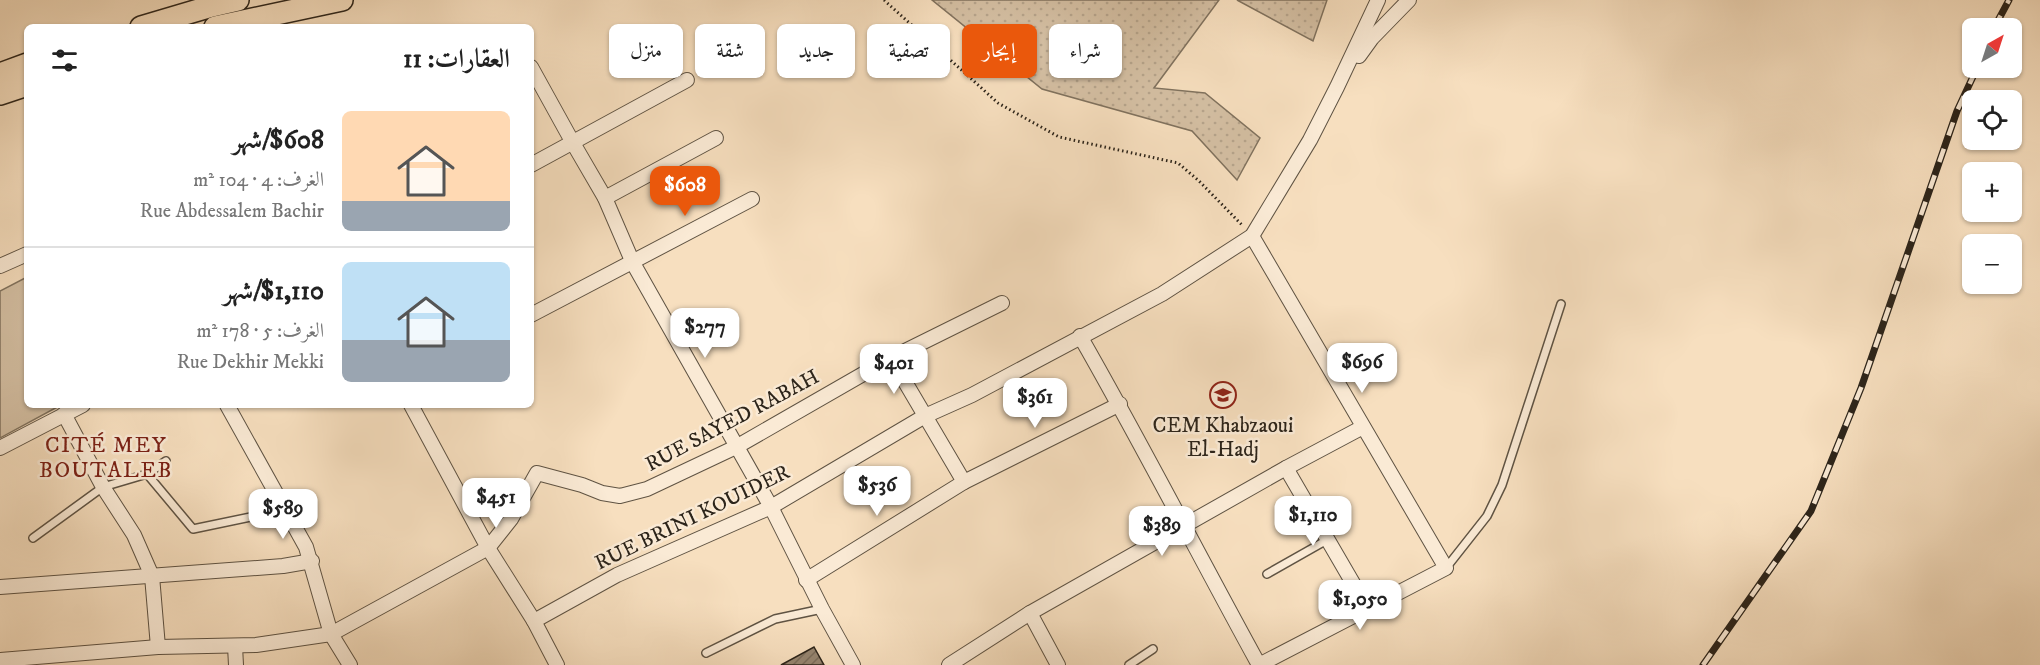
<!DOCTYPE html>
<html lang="ar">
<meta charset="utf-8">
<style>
:root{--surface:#fff;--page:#f2f2f2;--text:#222;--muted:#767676;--line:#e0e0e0;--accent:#ea580c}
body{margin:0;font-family:"IM FELL DW Pica",Amiri,serif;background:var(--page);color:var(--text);direction:rtl;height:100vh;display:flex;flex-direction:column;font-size:22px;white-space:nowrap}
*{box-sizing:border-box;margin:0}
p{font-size:20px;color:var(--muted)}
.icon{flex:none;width:33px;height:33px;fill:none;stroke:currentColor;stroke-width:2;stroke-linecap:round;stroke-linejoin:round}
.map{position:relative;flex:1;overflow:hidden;direction:ltr}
.side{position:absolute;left:24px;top:24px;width:510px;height:384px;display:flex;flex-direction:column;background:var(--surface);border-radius:9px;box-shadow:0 2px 4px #0004;direction:rtl}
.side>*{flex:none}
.banner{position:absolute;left:552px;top:24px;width:570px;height:54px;direction:rtl;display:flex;gap:12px}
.needle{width:39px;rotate:39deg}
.controls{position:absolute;left:1962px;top:18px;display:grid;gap:12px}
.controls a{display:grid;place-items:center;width:60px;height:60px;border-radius:9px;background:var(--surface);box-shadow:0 2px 4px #0004;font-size:30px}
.price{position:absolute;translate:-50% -51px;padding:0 14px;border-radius:12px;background:#fff;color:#222;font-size:20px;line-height:39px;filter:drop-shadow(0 2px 3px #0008)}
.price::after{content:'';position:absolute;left:50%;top:36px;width:18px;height:14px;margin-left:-9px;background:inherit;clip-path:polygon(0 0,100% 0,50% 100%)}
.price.on{background:var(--accent);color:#fff}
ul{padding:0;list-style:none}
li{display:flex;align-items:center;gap:18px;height:150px;padding:0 24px}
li+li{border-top:2px solid var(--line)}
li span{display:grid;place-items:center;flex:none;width:168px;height:120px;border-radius:9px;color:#555}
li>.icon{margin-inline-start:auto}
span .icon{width:72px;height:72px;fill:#fffc;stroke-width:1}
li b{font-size:26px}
h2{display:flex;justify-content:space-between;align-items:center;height:72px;padding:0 24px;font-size:26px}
.chip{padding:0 21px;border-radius:9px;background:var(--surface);box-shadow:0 2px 4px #0004;font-size:21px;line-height:54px}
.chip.on{background:var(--accent);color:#fff}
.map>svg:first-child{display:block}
.grass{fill:#d4bfa3;stroke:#80725e;stroke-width:1.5}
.park{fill:url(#park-dots);stroke:#80725e;stroke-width:1.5}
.building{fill:url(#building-hatch);stroke:#2c241a;stroke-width:1.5}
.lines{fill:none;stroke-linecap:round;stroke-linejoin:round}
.service-casing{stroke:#5f5343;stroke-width:10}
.minor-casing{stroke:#5f5343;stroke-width:16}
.primary-casing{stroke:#2c241a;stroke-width:24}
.path{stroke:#2c241a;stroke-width:3;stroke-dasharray:1.5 3;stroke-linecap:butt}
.service{stroke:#faead5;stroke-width:7}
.minor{stroke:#faead5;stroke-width:14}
.primary{stroke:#f7dfbf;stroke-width:21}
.rail-casing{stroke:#2c241a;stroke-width:7}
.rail{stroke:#faead5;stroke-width:4.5;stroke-dasharray:14;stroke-linecap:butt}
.labels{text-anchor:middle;stroke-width:5;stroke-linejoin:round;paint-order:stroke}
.street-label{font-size:21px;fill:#2c241a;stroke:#faead5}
.poi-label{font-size:21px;fill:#2c241a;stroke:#faead5}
.neighbourhood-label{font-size:22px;letter-spacing:1.5px;fill:#7a1f14;stroke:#faead5}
</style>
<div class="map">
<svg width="2040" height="665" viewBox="0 0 2040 665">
<defs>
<pattern id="park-dots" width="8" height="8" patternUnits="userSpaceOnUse" patternTransform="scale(1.5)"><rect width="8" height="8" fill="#d4bfa3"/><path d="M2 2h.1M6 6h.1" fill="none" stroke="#b6a48c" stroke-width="1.8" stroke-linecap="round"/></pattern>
<pattern id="building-hatch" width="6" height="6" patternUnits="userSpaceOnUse" patternTransform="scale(1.5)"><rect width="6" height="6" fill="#968570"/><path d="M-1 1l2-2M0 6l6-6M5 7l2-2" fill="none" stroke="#7b6d5b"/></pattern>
</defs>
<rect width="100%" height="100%" fill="#f7dfbf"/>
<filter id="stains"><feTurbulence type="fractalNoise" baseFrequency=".00333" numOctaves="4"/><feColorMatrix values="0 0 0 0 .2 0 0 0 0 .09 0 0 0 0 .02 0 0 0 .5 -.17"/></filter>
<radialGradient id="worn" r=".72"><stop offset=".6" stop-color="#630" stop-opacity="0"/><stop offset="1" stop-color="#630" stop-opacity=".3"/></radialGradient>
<path class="grass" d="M27,277V405H61L0,438V291Z"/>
<g class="park">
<path d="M932,0H1219L1154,88L1205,93L1260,138L1237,180L1192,131L1042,89Z"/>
<path d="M1237,0H1327L1313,41Z"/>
</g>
<path class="building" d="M814,647L824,665H781Z"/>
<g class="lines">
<defs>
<g id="service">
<path d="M147,474L193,529L284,510"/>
<path d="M33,538L103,487L147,474L166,461"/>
<path d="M1446,568L1487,516L1502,485L1561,304"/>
<path d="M1267,574L1327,540"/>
<path d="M706,653L775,619L822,609"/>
<path d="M1129,665L1153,649"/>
</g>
<g id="minor">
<path d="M1359,56L1372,38L1409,0"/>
<path d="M531,67L573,143L605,198L633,263L771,507L822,609L853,665"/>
<path d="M531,165L687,80"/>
<path d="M605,198L716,138"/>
<path d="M1252,236L1446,568L1259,665"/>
<path d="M0,266L27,254"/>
<path d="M531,315L752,199"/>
<path d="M1080,336C1142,444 1199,556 1259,665"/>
<path d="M891,358L964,482"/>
<path d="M227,405L306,547L331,634L350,665"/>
<path d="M411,405L488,548L534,621L557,665"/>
<path d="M64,414L103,487L134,535L152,576L158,647"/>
<path d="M0,448L83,405"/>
<path d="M1286,468L1368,609"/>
<path d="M806,580L964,482L1120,404"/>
<path d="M0,587L283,566L312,561"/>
<path d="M1030,613L1058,665"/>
<path d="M534,621L617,575L771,507L925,416L972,395L1162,294L1252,236L1310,140L1337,87L1378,0"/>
<path d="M235,646L236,665"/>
<path d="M0,660L158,647L256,645L331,634L488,548L511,519L537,473L582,485L602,493L620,496L647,489L736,447L891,358L1002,303"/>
<path d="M949,665L1030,613L1286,468L1363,427"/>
</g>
<g id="primary">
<path d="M141,27L212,6L238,0"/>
<path d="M215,27L342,0"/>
<path d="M0,74L27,64"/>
<path d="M0,94L27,85"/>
</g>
</defs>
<use href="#service" class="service-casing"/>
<use href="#minor" class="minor-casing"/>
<use href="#primary" class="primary-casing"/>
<path class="path" d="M884,0L998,103L1059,137L1178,163L1199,181L1243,226"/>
<use href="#service" class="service"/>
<use href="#minor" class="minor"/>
<use href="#primary" class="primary"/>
<defs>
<g id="rail">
<path d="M1994,28L2009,0"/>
<path d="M1703,665L1811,511L1861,388L1957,111L1977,68"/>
</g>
</defs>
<use href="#rail" class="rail-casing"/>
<use href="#rail" class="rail"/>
</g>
<defs>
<symbol id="school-ring" viewBox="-11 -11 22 22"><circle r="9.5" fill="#faead5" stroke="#8f2418" stroke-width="1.5"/><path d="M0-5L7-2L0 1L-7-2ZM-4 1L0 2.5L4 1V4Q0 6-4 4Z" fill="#8f2418"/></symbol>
</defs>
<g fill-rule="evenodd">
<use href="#school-ring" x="1208" y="380" width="30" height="30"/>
</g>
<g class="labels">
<g class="street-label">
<text transform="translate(732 420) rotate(-28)" y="7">RUE SAYED RABAH</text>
<text transform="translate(692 517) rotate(-26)" y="7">RUE BRINI KOUIDER</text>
</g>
<g class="poi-label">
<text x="1223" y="432">CEM Khabzaoui<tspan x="1223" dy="24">El-Hadj</tspan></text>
</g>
<g class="neighbourhood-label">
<text x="106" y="452">CITÉ MEY<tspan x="106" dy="25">BOUTALEB</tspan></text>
</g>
</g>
<rect width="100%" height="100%" filter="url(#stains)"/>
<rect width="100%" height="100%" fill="url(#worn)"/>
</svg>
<div class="controls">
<a><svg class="needle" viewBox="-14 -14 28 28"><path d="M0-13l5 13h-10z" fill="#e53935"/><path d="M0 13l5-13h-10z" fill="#767676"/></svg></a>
<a><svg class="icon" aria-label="locate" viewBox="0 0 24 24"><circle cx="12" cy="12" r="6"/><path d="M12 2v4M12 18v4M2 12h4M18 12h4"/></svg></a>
<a>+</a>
<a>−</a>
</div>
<b class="price on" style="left:685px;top:217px">$608</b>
<b class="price" style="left:705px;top:359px">$277</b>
<b class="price" style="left:1362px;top:394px">$696</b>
<b class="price" style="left:894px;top:395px">$401</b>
<b class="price" style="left:1035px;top:429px">$361</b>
<b class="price" style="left:877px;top:517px">$536</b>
<b class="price" style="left:496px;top:529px">$451</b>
<b class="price" style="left:283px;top:540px">$589</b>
<b class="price" style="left:1313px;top:547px">$1,110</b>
<b class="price" style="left:1162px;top:557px">$389</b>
<b class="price" style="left:1360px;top:631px">$1,050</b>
<div class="banner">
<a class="chip">شراء</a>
<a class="chip on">إيجار</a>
<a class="chip">تصفية</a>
<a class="chip">جديد</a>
<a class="chip">شقة</a>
<a class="chip">منزل</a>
</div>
<section class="side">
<h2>العقارات: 11<svg class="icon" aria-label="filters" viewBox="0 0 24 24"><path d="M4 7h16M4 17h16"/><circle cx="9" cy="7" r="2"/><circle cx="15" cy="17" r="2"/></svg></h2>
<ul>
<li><span style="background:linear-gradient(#ffd9b3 75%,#9aa5b1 0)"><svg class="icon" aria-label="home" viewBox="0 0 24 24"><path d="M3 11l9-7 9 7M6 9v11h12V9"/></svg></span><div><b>$608/شهر</b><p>الغرف: 4 · 104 m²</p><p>Rue Abdessalem Bachir</p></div></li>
<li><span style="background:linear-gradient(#bfe0f5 65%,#9aa5b1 0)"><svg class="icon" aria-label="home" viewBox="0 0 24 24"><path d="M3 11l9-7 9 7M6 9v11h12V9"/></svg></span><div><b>$1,110/شهر</b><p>الغرف: 5 · 178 m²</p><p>Rue Dekhir Mekki</p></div></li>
</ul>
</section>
</div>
